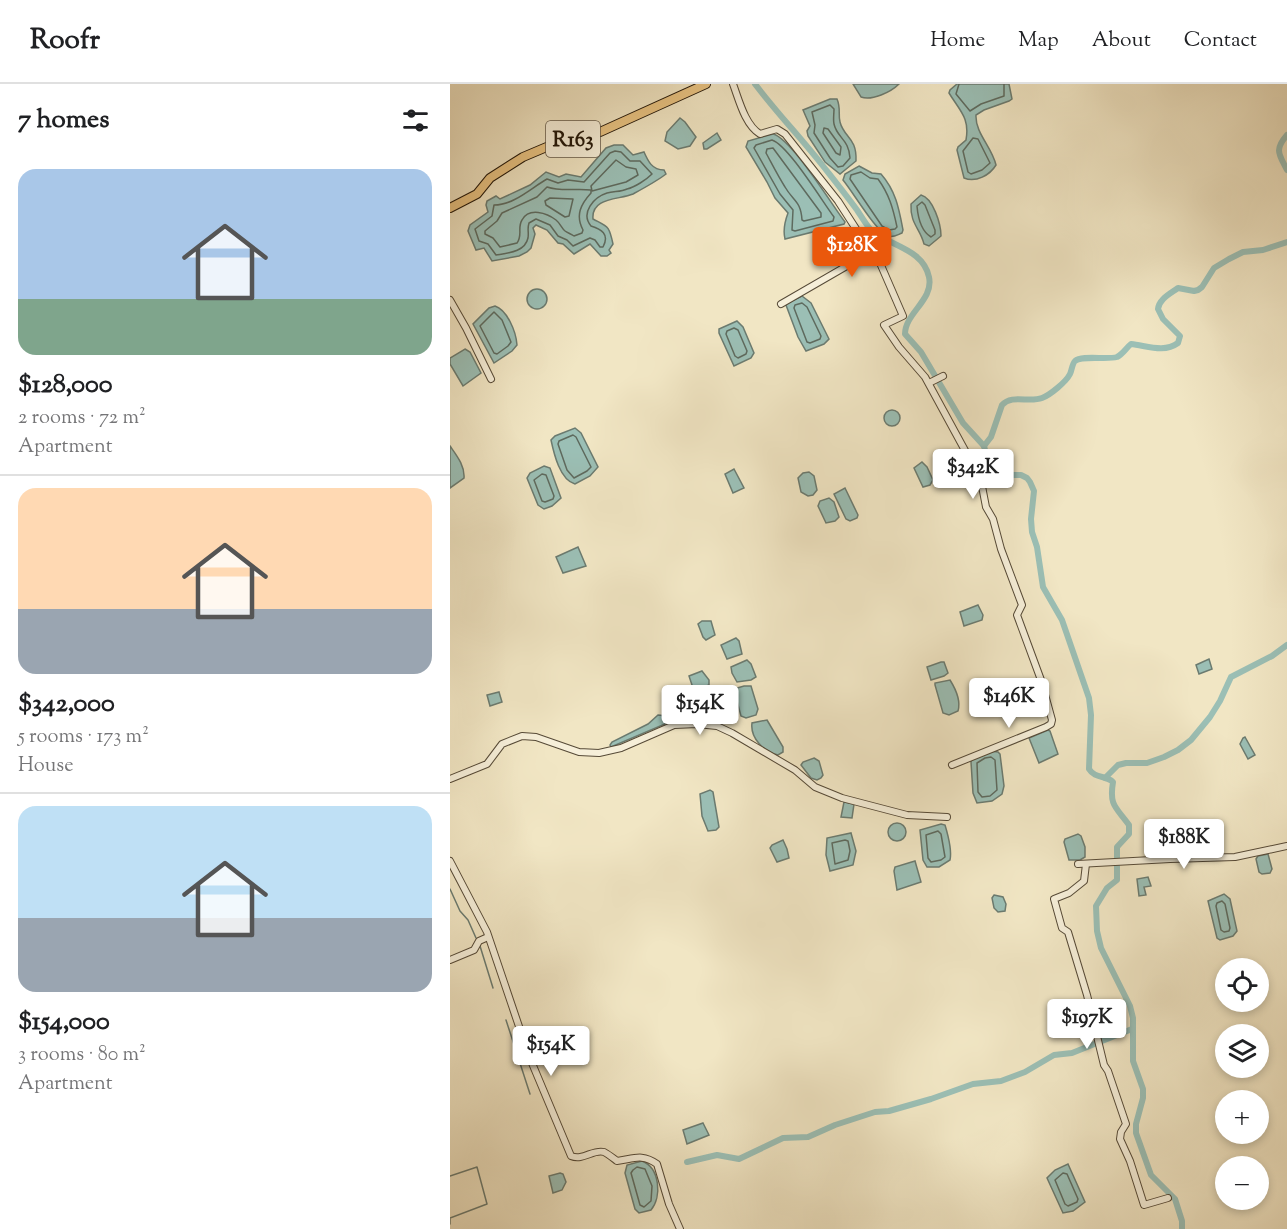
<!DOCTYPE html>
<meta charset="utf-8">
<style>
:root{--surface:#fff;--page:#f2f2f2;--text:#202124;--muted:#757577;--line:#e0e0e0;--accent:#ea580c}
body{margin:0;font-family:"Sorts Mill Goudy",serif;background:var(--page);color:var(--text);height:100vh;display:flex;flex-direction:column;font-size:22px;white-space:nowrap}
*{box-sizing:border-box;margin:0}
p{font-size:20px;color:var(--muted)}
.icon{flex:none;width:33px;height:33px;fill:none;stroke:currentColor;stroke-width:2;stroke-linecap:round;stroke-linejoin:round}
.map{position:relative;flex:1;overflow:hidden}
.details{display:flex;flex-direction:column;background:var(--surface);width:450px}
.details>*{flex:none}
.controls{position:absolute;left:765px;top:874px;display:grid;gap:12px}
.controls a{display:grid;place-items:center;width:54px;height:54px;border-radius:50%;background:var(--surface);box-shadow:0 3px 9px #0003;font-size:30px}
.price{position:absolute;translate:-50% -51px;padding:0 14px;border-radius:6px;background:#fff;color:#222;font-size:20px;line-height:39px;filter:drop-shadow(0 2px 3px #0008)}
.price::after{content:'';position:absolute;left:50%;top:36px;width:18px;height:14px;margin-left:-9px;background:inherit;clip-path:polygon(0 0,100% 0,50% 100%)}
.price.active{background:var(--accent);color:#fff}
ul{padding:0;list-style:none}
li{display:grid;align-content:center;gap:12px;height:318px;padding:0 18px}
li+li{border-top:2px solid var(--line)}
li span{display:grid;place-items:center;height:186px;border-radius:18px;color:#555}
li>.icon{margin-inline-start:auto}
span .icon{width:108px;height:108px;fill:#fffc;stroke-width:1}
li b{font-size:26px}
h2{display:flex;justify-content:space-between;align-items:center;height:72px;padding:0 18px;font-size:26px}
header{display:flex;align-items:center;gap:36px;box-sizing:border-box;height:84px;padding:0 30px;background:var(--surface);border-bottom:2px solid var(--line)}
header strong{font-size:28px}
nav{display:flex;gap:33px;margin-inline-start:auto;font-size:21px}
main{display:flex;flex:1;min-height:0}
.map>svg:first-child{display:block}
.water{fill:#9bbfb5;stroke:#6b7b70;stroke-width:1.5}
.lines{fill:none;stroke-linecap:round;stroke-linejoin:round}
.shore{stroke:#5e6a5e;stroke-width:1.5}
.stream{stroke:#6b7b70;stroke-width:1.5}
.canal{stroke:#9bbfb5;stroke-width:6}
.minor-casing{stroke:#564a37;stroke-width:8}
.major-casing{stroke:#221608;stroke-width:10}
.minor{stroke:#f6efd9;stroke-width:6}
.major{stroke:#e8c382;stroke-width:8}
.labels{text-anchor:middle;stroke-width:6;stroke-linejoin:round;paint-order:stroke}
.shield{fill:#f6efd9;stroke:#625747;stroke-width:1.5}
.shield-label{font-size:21px;font-weight:bold;fill:#221608}
</style>
<header>
<strong>Roofr</strong>
<nav><a>Home</a><a>Map</a><a>About</a><a>Contact</a></nav>
</header>
<main>
<section class="details">
<h2>7 homes<svg class="icon" aria-label="filters" viewBox="0 0 24 24"><path d="M4 7h16M4 17h16"/><circle cx="9" cy="7" r="2"/><circle cx="15" cy="17" r="2"/></svg></h2>
<ul>
<li><span style="background:linear-gradient(#a9c7e8 70%,#7fa58c 0)"><svg class="icon" aria-label="home" viewBox="0 0 24 24"><path d="M3 11l9-7 9 7M6 9v11h12V9"/></svg></span><div><b>$128,000</b><p>2 rooms · 72 m²</p><p>Apartment</p></div></li>
<li><span style="background:linear-gradient(#ffd9b3 65%,#9aa5b1 0)"><svg class="icon" aria-label="home" viewBox="0 0 24 24"><path d="M3 11l9-7 9 7M6 9v11h12V9"/></svg></span><div><b>$342,000</b><p>5 rooms · 173 m²</p><p>House</p></div></li>
<li><span style="background:linear-gradient(#bfe0f5 60%,#9aa5b1 0)"><svg class="icon" aria-label="home" viewBox="0 0 24 24"><path d="M3 11l9-7 9 7M6 9v11h12V9"/></svg></span><div><b>$154,000</b><p>3 rooms · 80 m²</p><p>Apartment</p></div></li>
</ul>
</section>
<div class="map">
<svg width="837" height="1145" viewBox="0 0 837 1145">
<rect width="100%" height="100%" fill="#f1e6c4"/>
<filter id="stains"><feTurbulence type="fractalNoise" baseFrequency=".00333" numOctaves="4"/><feColorMatrix values="0 0 0 0 .2 0 0 0 0 .09 0 0 0 0 .02 0 0 0 .5 -.17"/></filter>
<radialGradient id="worn" r=".72"><stop offset=".6" stop-color="#630" stop-opacity="0"/><stop offset="1" stop-color="#630" stop-opacity=".3"/></radialGradient>
<g class="water">
<path d="M403,0H449C441,8 422,17 411,13Z"/>
<path d="M507,0H559L562,15L559,17L534,26L526,31C525,49 542,63 546,81C540,91 526,99 514,94L507,66L508,63L516,56C520,34 510,27 499,9L500,6Z"/>
<path d="M380,15H387C391,24 388,30 390,38C394,54 407,53 406,77L390,90L375,78L358,52L357,47L360,42L353,26Z"/>
<path d="M230,34L235,38L246,53L240,62L228,65L215,57L217,48Z"/>
<path d="M267,49L271,56L257,65H254L253,59Z"/>
<path d="M323,50C341,54 382,121 395,138L394,140L335,155C333,147 335,137 338,129L325,114L317,98L296,63L298,57Z"/>
<path d="M164,61H173L183,71L194,68C198,77 202,86 214,86L216,90C207,97 194,104 183,110C169,116 141,113 143,135C158,143 159,141 163,160L159,166L161,169L157,172H151L140,160L124,170L113,160L108,159L97,146L86,141L83,144L85,150L81,164L77,168L69,172L42,177L34,164L26,166L18,147L20,141L38,128L36,121L37,117L46,112L50,115L80,101L96,88L109,93L116,90L131,93L156,64Z"/>
<path d="M409,82L422,89L431,90C446,107 449,125 453,146L452,149C447,151 443,154 438,152C427,149 403,108 393,96L395,90Z"/>
<path d="M471,111C483,114 491,140 491,152L479,162L474,160C470,144 460,140 461,120Z"/>
<circle cx="87" cy="215" r="10"/>
<path d="M352,212L361,219L379,255L374,260L356,267L348,253L336,221L337,219Z"/>
<path d="M45,222C57,226 66,247 67,261L62,267L44,279L23,240L39,224Z"/>
<path d="M287,237L293,243L304,269L301,274L284,282L269,249V245Z"/>
<path d="M15,265L20,268L31,289L13,302L0,280V274Z"/>
<circle cx="442" cy="334" r="8"/>
<path d="M125,344L131,349L148,383L140,392L125,400C110,396 104,370 101,356L105,352Z"/>
<path d="M0,362C7,372 15,382 14,394L0,404Z"/>
<path d="M472,378L477,383L483,396L480,401L473,403L464,384Z"/>
<path d="M94,382L100,384L111,414L102,422L94,425L88,421L77,394L80,389Z"/>
<path d="M284,385L294,404L283,409L275,390Z"/>
<path d="M359,388L364,392L367,406L363,411L358,412L351,408L348,394L353,389Z"/>
<path d="M395,404L408,431L407,434L400,437L396,435L384,410Z"/>
<path d="M379,414L384,418L389,433L385,437L376,439L368,422L370,417Z"/>
<path d="M128,463L136,482L113,489L106,473Z"/>
<path d="M528,521L533,531L532,536L514,542L510,528Z"/>
<path d="M252,537H261L265,551L256,556L253,553L248,540Z"/>
<path d="M286,554L289,557L292,570L277,575L271,561Z"/>
<path d="M759,575L762,585L749,590L746,581Z"/>
<path d="M297,576L301,580L306,593L301,596L287,598L282,589L281,583Z"/>
<path d="M491,578H494L498,589L494,592L481,596L477,583Z"/>
<path d="M252,587L259,596V601L245,606L243,604L239,592Z"/>
<path d="M500,596C505,604 511,617 508,627L499,631L493,629L485,601V599Z"/>
<path d="M294,602H301L308,625L306,631L296,634L291,632L287,617V604Z"/>
<path d="M49,608L52,618L40,622L37,611Z"/>
<path d="M250,611L253,613L255,627L244,629L242,627L240,613Z"/>
<path d="M208,631L217,632L218,634L215,640L161,663L160,661L162,658L198,640Z"/>
<path d="M317,636L333,663V668L328,671C314,668 300,654 302,639Z"/>
<path d="M598,646L600,647L608,670L589,679L579,654Z"/>
<path d="M795,653L805,671L798,675L790,660L793,654Z"/>
<path d="M540,667L548,668L550,670L554,702L552,710L542,717L527,719L523,709L521,678L522,674Z"/>
<path d="M364,674L369,677L373,691L371,694L367,696L361,694L351,681L353,678Z"/>
<path d="M260,706L263,708L269,743L266,746L258,747L252,732L250,710Z"/>
<path d="M394,718L404,720L402,734L391,733Z"/>
<circle cx="447" cy="748" r="9"/>
<path d="M491,740L495,741C498,751 502,767 500,776L489,783H477L473,776L470,746Z"/>
<path d="M401,749L406,767L403,781L380,787L376,771L377,754Z"/>
<path d="M628,750L631,752L635,763V773L630,776H619L614,758L615,755Z"/>
<path d="M333,756L337,765L339,774L327,778L320,764L322,761Z"/>
<path d="M762,761L764,768L729,769V764Z"/>
<path d="M818,770L822,785L820,789L812,790L809,788L806,775L808,772Z"/>
<path d="M465,777L471,798L447,806L444,787L445,783Z"/>
<path d="M698,793L701,802L694,803L696,811L689,812L687,795Z"/>
<path d="M774,810L780,815L787,847L783,852L770,856L767,854L758,817Z"/>
<path d="M544,811L553,813L556,820L555,827L548,828L544,824L542,814Z"/>
<path d="M253,1039L259,1051L237,1060L233,1046Z"/>
<path d="M192,1077C210,1084 212,1113 201,1126L189,1129L185,1125L175,1089L177,1081Z"/>
<path d="M618,1080L635,1118L623,1127L613,1129L597,1094L605,1086Z"/>
<path d="M110,1089L113,1090L116,1098L112,1106L103,1109L99,1092Z"/>
</g>
<g class="lines">
<g class="shore">
<path d="M509,0L506,10L520,27L531,20L554,12V0"/>
<path d="M380,21L384,25C384,30 383,35 384,40C387,54 399,55 400,74L393,82L388,83L380,74L364,49L365,41L362,28Z"/>
<path d="M374,44L378,45L391,63L390,71L386,69L373,49Z"/>
<path d="M523,54L528,55L540,79L532,86L521,90L518,88L513,67Z"/>
<path d="M322,56C338,61 372,117 384,133L383,137L345,147L342,146L343,126L330,110L304,64L306,61Z"/>
<path d="M323,64L371,129V133L354,137L352,136C351,117 343,117 335,103C328,92 322,80 316,69L317,65Z"/>
<path d="M165,67L171,68L180,77H190L202,90C196,96 185,103 177,105C171,108 164,107 157,109C144,113 130,129 141,142C151,145 160,150 153,163H150L145,156L140,154L123,162L117,156L108,152L100,141L86,135L79,139C77,145 79,148 78,154C75,168 58,169 46,171L38,160L29,157L25,145L42,132L44,121C64,121 81,104 97,95L108,99L118,96L134,98L160,69Z"/>
<path d="M166,76L176,83L186,85L188,91L176,98L142,107L141,102Z"/>
<path d="M411,88L420,94L428,95C439,110 443,124 447,143L445,145L439,146L432,142L400,95L401,91Z"/>
<path d="M97,103C112,108 126,104 141,106V109C131,120 125,131 133,146L132,149L124,152C121,150 118,149 115,147C112,145 110,139 106,136C97,129 79,123 72,136C67,144 73,151 67,159L50,163L43,154L35,150V147L47,137L52,129L87,113Z"/>
<path d="M100,114L123,115L119,132L115,133L96,121L95,117Z"/>
<path d="M472,118L475,121L485,146V150L481,153C471,147 468,134 467,122Z"/>
<path d="M352,219L357,223L371,252L370,255L360,259L357,258L344,224L345,221Z"/>
<path d="M44,228L52,236L61,258L58,262L47,270L44,269L30,242Z"/>
<path d="M284,244L288,246L297,267L296,270L288,274L285,272L276,250L277,247Z"/>
<path d="M123,351L126,353L141,383L137,387L124,394L117,386L108,360L109,357Z"/>
<path d="M92,390L96,391L104,412L103,415L95,418L92,417L84,396Z"/>
<path d="M541,673L545,676L547,706L540,712L532,713L528,708L527,679L535,674Z"/>
<path d="M488,747L491,750L495,773L491,776L481,778L478,774L476,751Z"/>
<path d="M395,756L398,757L400,767L398,776L385,780L382,759Z"/>
<path d="M772,817L775,820L780,844L779,847L774,848L771,846L766,822L767,819Z"/>
<path d="M187,1083L195,1085L202,1102L201,1117L194,1123L190,1121L181,1089L183,1086Z"/>
<path d="M613,1089L617,1090L628,1115L627,1118L618,1122L615,1120L605,1096Z"/>
</g>
<g class="stream">
<path d="M0,805L10,827L18,836L26,854"/>
<path d="M30,862L43,904"/>
<path d="M56,936L80,1010"/>
<path d="M0,1092L27,1083L37,1120L0,1134"/>
<path d="M0,1135V1140"/>
</g>
<g class="canal">
<path d="M305,0C327,29 351,54 373,82C384,96 396,111 407,126C411,132 415,139 420,145C438,162 473,164 479,193C484,216 455,229 455,250L471,268L513,339L534,362L539,382L545,389L550,391H571L577,394L580,398L584,407L581,435L582,448L587,463L593,503L612,536L639,614L641,631L639,685C645,695 656,691 663,698C659,722 666,723 679,741V750L667,763V796L657,804L646,822L647,847L651,864L680,922L683,934V977L693,1005V1014L686,1040V1049L701,1091L725,1115L732,1137V1145"/>
<path d="M837,51C824,66 829,70 837,86"/>
<path d="M534,362L541,353L552,321C562,310 579,319 592,314C600,311 616,298 620,290C622,286 622,280 625,277C632,271 657,276 667,273C673,270 676,264 681,260C698,262 714,269 728,259L730,252L713,235L708,225C709,215 720,210 728,204L744,207L748,206L752,203L764,184L779,175L793,168L813,166L837,158"/>
<path d="M655,694L668,681L676,679H697L714,673L728,666L741,656L760,633L770,617L781,593L822,572L837,561"/>
<path d="M237,1078L267,1071L289,1075L333,1054L358,1053L385,1041L425,1028L439,1027L481,1015L523,1000L551,997L575,988L604,971L622,969L682,945"/>
</g>
<defs>
<g id="minor">
<path d="M283,0C289,16 295,41 310,50L327,45L335,50L388,117L421,168"/>
<path d="M0,216L16,244L41,295"/>
<path d="M331,220L421,168L430,179L453,232L434,241L449,263L475,293L524,383L531,397L536,423L543,435L551,465L572,521L567,531L591,596L602,636L601,640L596,643L502,681"/>
<path d="M479,299L493,292"/>
<path d="M0,695L37,680L52,660L72,652L86,653L129,668L149,669L171,664L224,641L247,640L267,642L282,649L345,686L365,703L392,714L457,731L497,733"/>
<path d="M0,777L37,848L79,972L121,1072C133,1077 143,1065 154,1068C158,1070 163,1074 167,1077C183,1075 192,1069 207,1080L219,1120L230,1145"/>
<path d="M628,780L720,775L785,773L837,762"/>
<path d="M636,780L634,797L619,809L604,815L612,844L618,848L637,911L654,981L658,987L676,1040L671,1048L670,1055L680,1077L694,1121L718,1114"/>
<path d="M0,876L24,866L29,857L38,853"/>
</g>
<path id="major" d="M0,124L27,110L40,94L73,73L99,62L150,48L256,0"/>
</defs>
<use href="#minor" class="minor-casing"/>
<use href="#major" class="major-casing"/>
<use href="#minor" class="minor"/>
<use href="#major" class="major"/>
</g>
<g class="labels">
<rect class="shield" x="96" y="37" width="54" height="36" rx="4.5"/>
<g class="shield-label">
<text x="123" y="62">R163</text>
</g>
</g>
<rect width="100%" height="100%" filter="url(#stains)"/>
<rect width="100%" height="100%" fill="url(#worn)"/>
</svg>
<div class="controls">
<a><svg class="icon" aria-label="locate" viewBox="0 0 24 24"><circle cx="12" cy="12" r="6"/><path d="M12 2v4M12 18v4M2 12h4M18 12h4"/></svg></a>
<a><svg class="icon" aria-label="layers" viewBox="0 0 24 24"><path d="M12 4l9 5-9 5-9-5zM3 14l9 5 9-5"/></svg></a>
<a>+</a>
<a>−</a>
</div>
<b class="price active" style="left:402px;top:194px">$128K</b>
<b class="price" style="left:523px;top:416px">$342K</b>
<b class="price" style="left:559px;top:645px">$146K</b>
<b class="price" style="left:250px;top:652px">$154K</b>
<b class="price" style="left:734px;top:786px">$188K</b>
<b class="price" style="left:637px;top:966px">$197K</b>
<b class="price" style="left:101px;top:993px">$154K</b>
</div>
</main>
